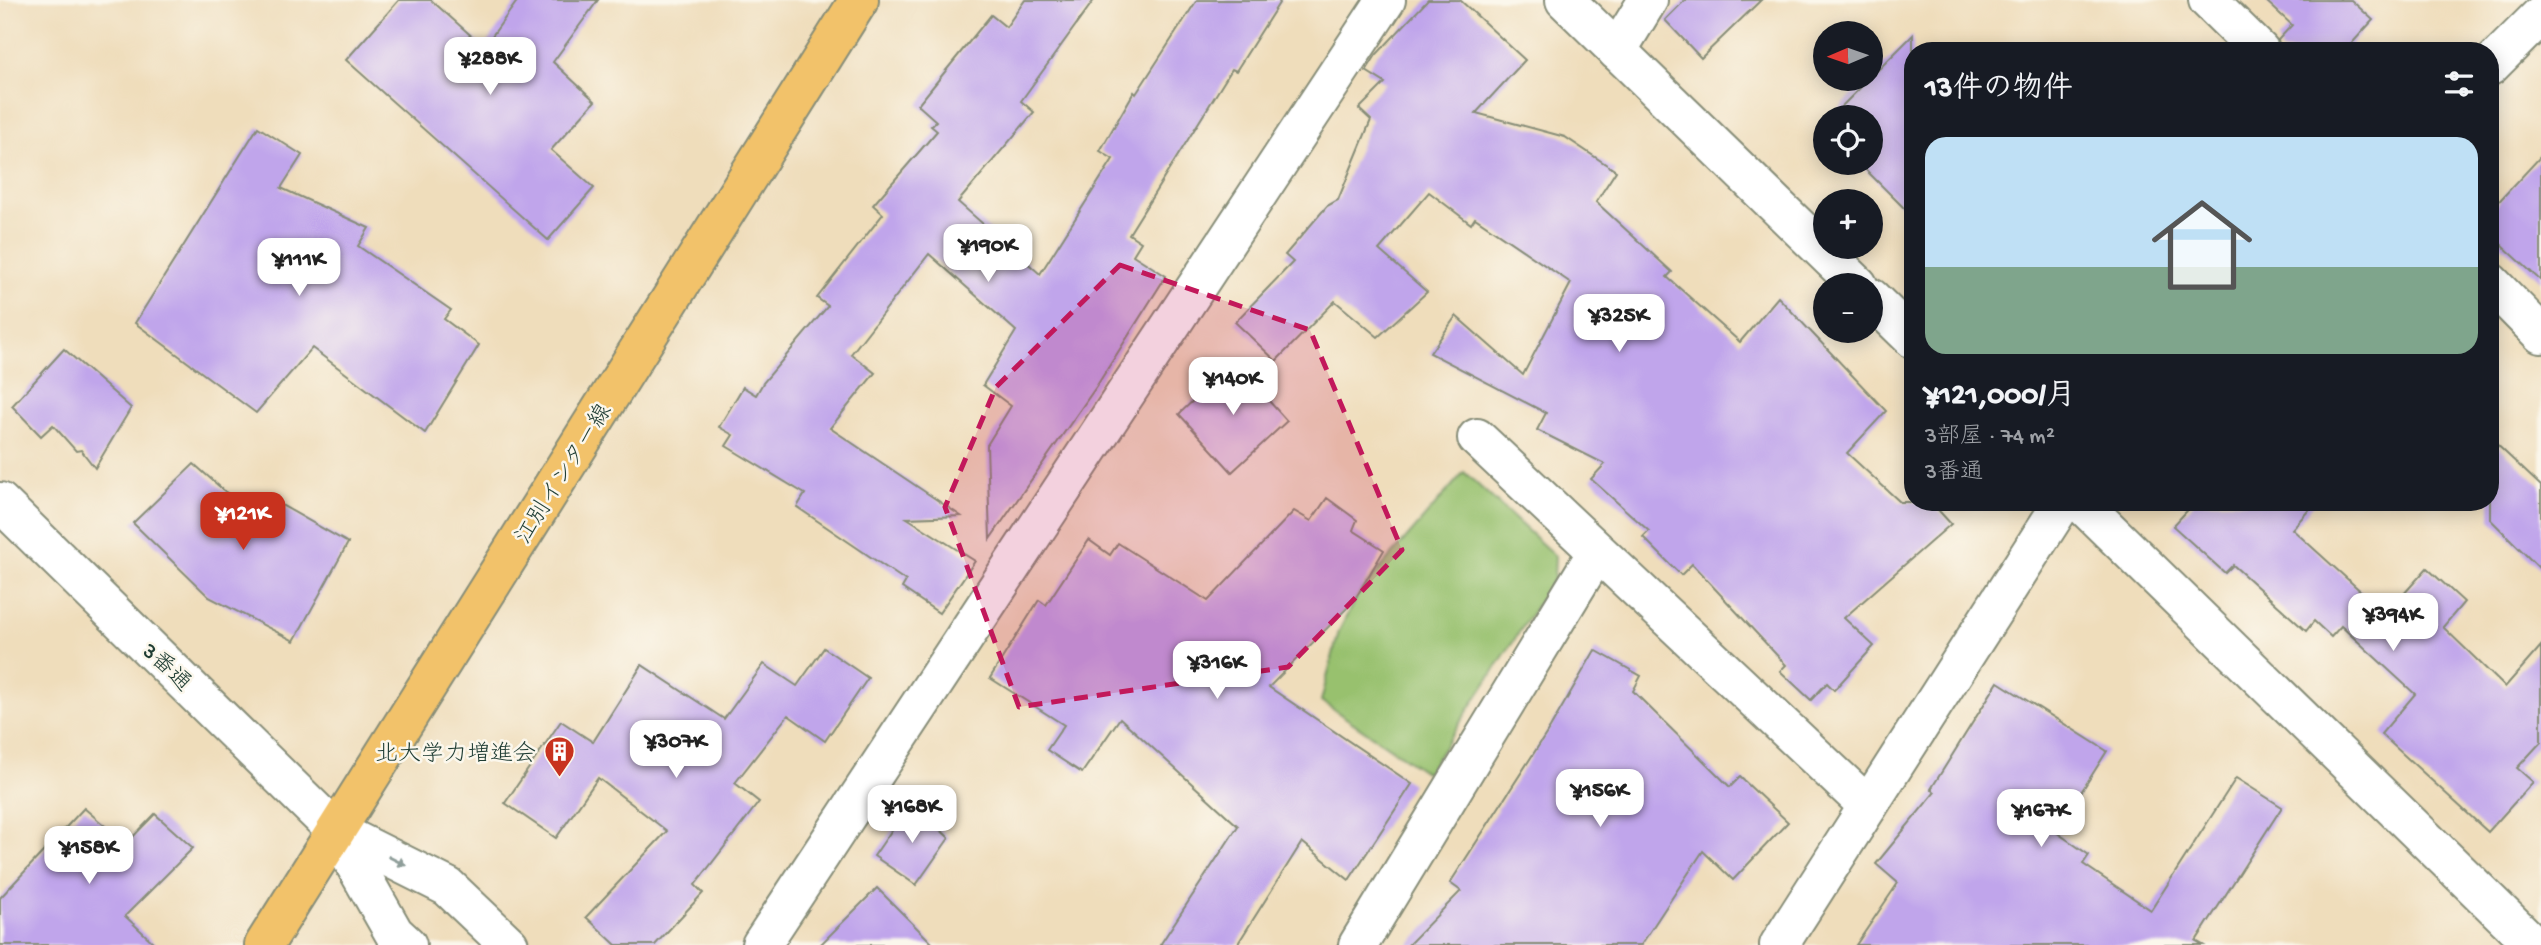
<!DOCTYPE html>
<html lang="ja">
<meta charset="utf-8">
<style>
:root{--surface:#171b24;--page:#20242c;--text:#f1f3f6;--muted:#9ea1a6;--line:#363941;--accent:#c8321e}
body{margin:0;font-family:"Gochi Hand","Klee One",sans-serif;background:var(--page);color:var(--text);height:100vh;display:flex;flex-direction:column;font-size:26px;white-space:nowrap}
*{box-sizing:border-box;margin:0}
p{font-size:23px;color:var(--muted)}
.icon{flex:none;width:38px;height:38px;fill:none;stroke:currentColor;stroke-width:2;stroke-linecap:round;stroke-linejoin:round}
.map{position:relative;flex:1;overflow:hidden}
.details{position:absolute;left:1904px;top:42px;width:595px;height:469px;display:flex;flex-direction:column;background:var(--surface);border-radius:28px;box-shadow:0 4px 18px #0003}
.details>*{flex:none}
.needle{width:46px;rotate:268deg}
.fabs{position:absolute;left:1813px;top:21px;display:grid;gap:14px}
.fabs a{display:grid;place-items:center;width:70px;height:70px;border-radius:50%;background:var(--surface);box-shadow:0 4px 18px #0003;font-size:35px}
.price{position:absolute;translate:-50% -60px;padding:0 16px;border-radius:14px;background:#fff;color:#222;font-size:23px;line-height:46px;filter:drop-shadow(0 2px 4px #0008)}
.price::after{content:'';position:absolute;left:50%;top:42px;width:21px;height:16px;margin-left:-10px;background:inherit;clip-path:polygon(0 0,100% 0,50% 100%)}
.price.current{background:var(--accent);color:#fff}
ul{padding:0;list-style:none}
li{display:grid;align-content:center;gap:14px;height:371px;padding:0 21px}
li+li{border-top:2px solid var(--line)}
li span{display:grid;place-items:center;height:217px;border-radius:21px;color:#555}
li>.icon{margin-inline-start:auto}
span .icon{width:126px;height:126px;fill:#fffc;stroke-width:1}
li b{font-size:30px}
h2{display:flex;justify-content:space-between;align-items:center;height:84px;padding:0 21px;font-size:30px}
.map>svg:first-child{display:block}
.green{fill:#98c16e;stroke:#5c7f51;stroke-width:2}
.building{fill:#c0a5eb}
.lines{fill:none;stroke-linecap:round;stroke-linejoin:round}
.minor-casing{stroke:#878d78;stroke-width:42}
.tertiary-casing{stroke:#878d78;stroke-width:42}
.primary-casing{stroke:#878d78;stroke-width:42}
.minor{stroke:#fff;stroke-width:38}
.tertiary{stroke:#fff;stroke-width:38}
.primary{stroke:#f2c26a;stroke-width:38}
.oneway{fill:#8f9e9a}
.marked{fill:#c2185b;fill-opacity:0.2;stroke:#c2185b;stroke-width:5;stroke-dasharray:14 9;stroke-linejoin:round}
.labels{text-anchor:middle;stroke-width:5;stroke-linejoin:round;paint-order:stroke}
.street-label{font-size:23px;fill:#1f3d34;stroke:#fbf7ec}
.poi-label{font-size:23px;fill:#1f3d34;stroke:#fbf7ec;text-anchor:end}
</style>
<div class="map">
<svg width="2541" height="945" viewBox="0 0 2541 945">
<rect width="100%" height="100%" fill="#fbf7ec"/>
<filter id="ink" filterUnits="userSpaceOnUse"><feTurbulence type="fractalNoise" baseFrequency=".0143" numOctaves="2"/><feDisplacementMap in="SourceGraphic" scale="14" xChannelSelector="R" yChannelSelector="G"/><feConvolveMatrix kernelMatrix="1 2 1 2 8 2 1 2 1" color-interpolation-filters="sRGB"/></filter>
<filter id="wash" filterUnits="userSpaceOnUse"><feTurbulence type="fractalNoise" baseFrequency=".00686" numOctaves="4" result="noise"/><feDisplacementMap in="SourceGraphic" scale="28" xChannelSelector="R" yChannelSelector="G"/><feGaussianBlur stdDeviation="1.57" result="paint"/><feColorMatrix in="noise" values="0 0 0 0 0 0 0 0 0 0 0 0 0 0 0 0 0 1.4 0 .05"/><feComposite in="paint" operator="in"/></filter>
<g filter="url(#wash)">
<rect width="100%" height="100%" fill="#efddbb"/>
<path class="green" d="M1464,472L1555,556L1554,579L1427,773L1321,701L1339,631L1357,595Z"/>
<g id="blocks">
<g class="building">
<path d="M399,0H431L484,47L518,0H598L553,62L595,101L551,150L594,188L548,240L346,60Z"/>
<path d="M1025,0H1094L1021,101L1034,112L958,202L1040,274L1113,159L1100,151L1134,92L1136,94L1197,0H1281L1236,71L1232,69L1129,234L1141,242L1133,255L1166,276L1096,387L990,539L987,445L1011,406L983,385L1016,331L929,254L851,354L875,373L830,428L961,516L907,518L975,561L939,613L902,588L906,581L797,507L805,494L726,446L733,435L719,427L743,387L756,395L763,383L828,306L817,298L883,214L873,205L937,131L931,126L936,121L918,105L991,15L1006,27Z"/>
<path d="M1428,0H1460L1525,60L1476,113L1565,137L1616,171L1596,202L1672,272L1667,277L1740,342L1778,297L1886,411L1847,453L1900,502H1931L1951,524L1844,618L1874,646L1834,690L1827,683L1811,700L1780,671L1786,665L1692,564L1681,575L1643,537L1649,531L1591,479L1605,464L1537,430L1546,413L1430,353L1456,316L1523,375L1571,283L1475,218L1471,224L1429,192L1379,250L1427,292L1378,337L1335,301L1276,361L1235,322L1293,262L1285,255L1327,206L1338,200L1371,120L1359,109L1385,83L1366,71L1376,55Z"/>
<path d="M1685,0H1761L1701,58L1665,20Z"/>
<path d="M2265,0H2351L2373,20L2345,51H2281L2278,40L2292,25Z"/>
<path d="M1913,35V217L1859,163H1871V117H1831Z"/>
<path d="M258,127L302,155L281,188L369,228L358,246L451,310L444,319L479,345L425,433L312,348L256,413L135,323Z"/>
<path d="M2541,156V281L2490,234V211Z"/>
<path d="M64,349L131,408L95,468L81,450L76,451L53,425L41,436L12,406Z"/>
<path d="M1234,362L1287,421L1232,472L1179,414Z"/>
<path d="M2490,438L2541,486V570L2490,519Z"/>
<path d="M194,464L264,526L276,502L348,543L294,641L209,597L133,523Z"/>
<path d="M1327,498L1357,520L1353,530L1384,550L1354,601L1269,687L1412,784L1349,880L1302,842L1237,945H1160L1238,826L1120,718L1082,773L1047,750L1064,725L990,678L1039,600L1046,605L1089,540L1110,555L1118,543L1208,601L1294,511L1311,521Z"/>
<path d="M2195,502H2316L2292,529L2386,614L2427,568L2464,602L2443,627L2505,687L2541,646V742L2517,768L2533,782L2488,832L2381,734L2415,694L2341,626L2331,637L2314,621L2306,631L2233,565L2225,573L2173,526Z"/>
<path d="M824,648L868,678L825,741L788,715L735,783L759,802L695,885L703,893L655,945H616L586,917L667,831L598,778L556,838L505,803L561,721L593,742L642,665L724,719L764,664L797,686Z"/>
<path d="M1595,650L1641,676L1633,691L1730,787L1740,777L1788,822L1733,880L1703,851L1641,945H1408L1461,891L1450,883L1550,728Z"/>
<path d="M1998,682L2107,751L2056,832L2089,855L2083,864L2151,910L2236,778L2282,807L2196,941L2203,945H1856L1898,883L1876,864L1935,792L1931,789Z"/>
<path d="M911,802L949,838L916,885L874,856Z"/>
<path d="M84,808L126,844L155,814L193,848L125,916L156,945H0V898Z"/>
<path d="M877,888L934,945H820Z"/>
</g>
</g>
</g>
<g filter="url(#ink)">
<use href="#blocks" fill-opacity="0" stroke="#878d78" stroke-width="2"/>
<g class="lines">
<defs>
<g id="minor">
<path d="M1565,0L1858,285"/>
<path d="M2208,0L2260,51"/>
<path d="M1617,51L1648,0"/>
<path d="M2490,66L2541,15"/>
<path d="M2490,282L2541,334"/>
<path d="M1871,298L1913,339"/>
<path d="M1477,438L1868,806"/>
<path d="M2080,502L2534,945"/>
<path d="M761,945L1386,0"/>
<path d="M1358,945L1597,552"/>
<path d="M1779,945L2063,502"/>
</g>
<g id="tertiary">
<path d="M0,502L336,831L394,933L407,945"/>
<path d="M336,831L448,887L509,945"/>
</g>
<path id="primary" d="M264,945L859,0"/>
</defs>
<use href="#minor" class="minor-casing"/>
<use href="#tertiary" class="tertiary-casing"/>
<use href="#primary" class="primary-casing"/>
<use href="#minor" class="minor"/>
<use href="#tertiary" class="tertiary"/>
<use href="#primary" class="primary"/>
</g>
<defs><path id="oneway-solid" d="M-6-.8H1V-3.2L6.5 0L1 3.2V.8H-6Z" transform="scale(1.75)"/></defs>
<use class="oneway" href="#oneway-solid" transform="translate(397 861) rotate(27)"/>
</g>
<path class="marked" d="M1120,265L1310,330L1402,550L1288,667L1019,707L945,507L996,387Z"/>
<defs>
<symbol id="building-pin" viewBox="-11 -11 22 30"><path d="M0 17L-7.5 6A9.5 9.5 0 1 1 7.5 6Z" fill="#c8321e" stroke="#fbf7ec"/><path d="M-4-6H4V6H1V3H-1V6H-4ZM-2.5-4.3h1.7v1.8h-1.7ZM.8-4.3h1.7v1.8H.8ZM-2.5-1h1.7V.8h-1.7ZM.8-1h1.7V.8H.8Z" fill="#fff"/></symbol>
</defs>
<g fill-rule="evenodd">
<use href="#building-pin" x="542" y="734" width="35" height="47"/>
</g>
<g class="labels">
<g class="street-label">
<text transform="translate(562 473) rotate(-58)" y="8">江別インター線</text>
<text transform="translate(168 666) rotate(44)" y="8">3番通</text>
</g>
<g class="poi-label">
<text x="536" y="760">北大学力増進会</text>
</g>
</g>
</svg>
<div class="fabs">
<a><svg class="needle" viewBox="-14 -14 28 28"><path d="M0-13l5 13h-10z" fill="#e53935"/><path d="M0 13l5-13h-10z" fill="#9ea1a6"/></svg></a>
<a><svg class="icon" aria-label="locate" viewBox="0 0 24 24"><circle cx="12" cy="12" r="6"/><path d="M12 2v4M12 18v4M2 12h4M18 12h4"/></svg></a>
<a>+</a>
<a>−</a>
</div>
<b class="price" style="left:490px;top:97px">¥288K</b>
<b class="price" style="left:988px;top:284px">¥190K</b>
<b class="price" style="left:299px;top:298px">¥111K</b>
<b class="price" style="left:1619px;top:354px">¥325K</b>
<b class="price" style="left:1233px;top:417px">¥140K</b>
<b class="price current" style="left:243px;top:552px">¥121K</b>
<b class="price" style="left:2393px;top:653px">¥394K</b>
<b class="price" style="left:1217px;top:701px">¥316K</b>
<b class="price" style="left:676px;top:780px">¥307K</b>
<b class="price" style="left:1600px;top:829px">¥156K</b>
<b class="price" style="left:912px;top:845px">¥168K</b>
<b class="price" style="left:2041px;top:849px">¥167K</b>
<b class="price" style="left:89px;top:886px">¥158K</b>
<section class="details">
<h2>13件の物件<svg class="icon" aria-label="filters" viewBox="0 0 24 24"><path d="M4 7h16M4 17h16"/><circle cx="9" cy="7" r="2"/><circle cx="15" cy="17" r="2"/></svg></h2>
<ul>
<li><span style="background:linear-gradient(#bfe0f5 60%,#7fa58c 0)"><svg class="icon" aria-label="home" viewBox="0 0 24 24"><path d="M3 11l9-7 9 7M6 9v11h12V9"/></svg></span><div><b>¥121,000/月</b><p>3部屋 · 74 m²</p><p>3番通</p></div></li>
</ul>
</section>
</div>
